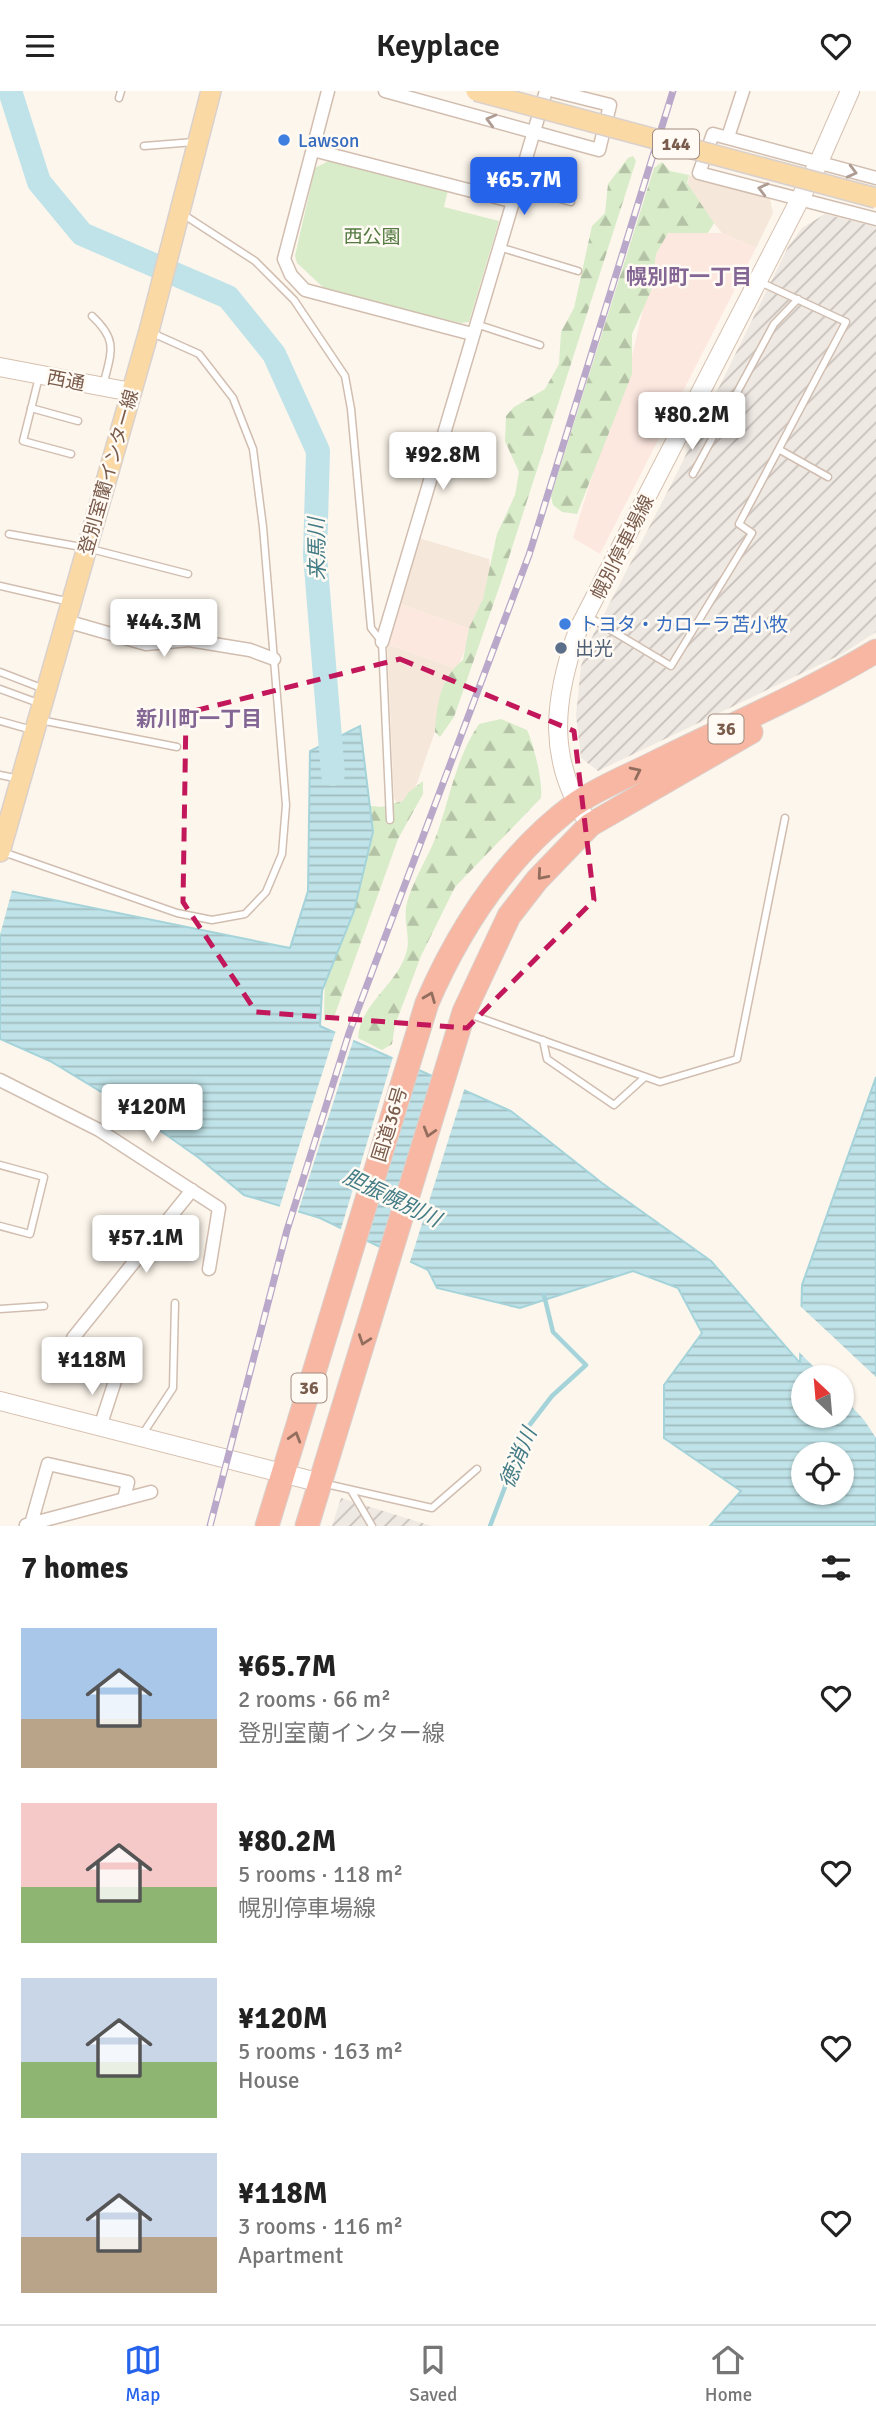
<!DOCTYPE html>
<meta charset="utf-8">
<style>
:root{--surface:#fff;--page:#f6f6f6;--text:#222;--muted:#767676;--line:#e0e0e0;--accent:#2563eb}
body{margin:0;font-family:Signika,"Noto Sans JP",sans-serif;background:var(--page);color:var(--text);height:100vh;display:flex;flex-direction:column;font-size:26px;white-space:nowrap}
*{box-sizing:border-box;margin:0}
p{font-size:23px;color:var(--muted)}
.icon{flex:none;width:38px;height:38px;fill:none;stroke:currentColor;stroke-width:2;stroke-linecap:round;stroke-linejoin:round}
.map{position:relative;height:1435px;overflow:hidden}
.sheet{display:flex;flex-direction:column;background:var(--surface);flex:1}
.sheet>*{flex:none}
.needle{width:46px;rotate:334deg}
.tools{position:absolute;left:791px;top:1274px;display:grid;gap:14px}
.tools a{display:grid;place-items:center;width:63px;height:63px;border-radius:50%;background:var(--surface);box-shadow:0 2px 5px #0004;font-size:35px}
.price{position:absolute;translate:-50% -60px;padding:0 16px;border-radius:7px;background:#fff;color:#222;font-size:23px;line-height:46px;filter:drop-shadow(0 2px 4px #0008)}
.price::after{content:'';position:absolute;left:50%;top:42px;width:21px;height:16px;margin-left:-10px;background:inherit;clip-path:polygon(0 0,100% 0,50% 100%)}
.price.selected{background:var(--accent);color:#fff}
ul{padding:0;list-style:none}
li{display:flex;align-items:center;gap:21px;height:175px;padding:0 21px}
li span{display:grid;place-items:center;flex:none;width:196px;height:140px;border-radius:0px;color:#555}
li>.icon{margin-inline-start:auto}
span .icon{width:84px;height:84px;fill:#fffc;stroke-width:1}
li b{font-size:30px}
h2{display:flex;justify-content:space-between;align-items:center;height:84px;padding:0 21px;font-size:30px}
header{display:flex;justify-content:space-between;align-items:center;height:91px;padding:0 21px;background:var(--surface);font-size:32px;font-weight:600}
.dock{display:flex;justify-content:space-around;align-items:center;height:98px;border-top:2px solid var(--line);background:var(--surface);font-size:19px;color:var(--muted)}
.dock a{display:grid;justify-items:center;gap:4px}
.dock .selected{color:var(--accent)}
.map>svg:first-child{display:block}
.residential{fill:#f5e8da}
.commercial{fill:#fde8e0}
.industrial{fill:url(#industrial-furrows)}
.forest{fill:url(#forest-firs)}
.park{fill:#d8ecc9}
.water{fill:url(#water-rules);stroke:#a5d3da;stroke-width:2;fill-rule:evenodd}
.pier{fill:#fdf6ec}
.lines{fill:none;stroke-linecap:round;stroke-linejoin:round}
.stream{stroke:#a5d3da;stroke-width:4.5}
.river{stroke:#bfe3e8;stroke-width:24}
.lane-casing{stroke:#d1beb0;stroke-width:9}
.street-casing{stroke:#d1beb0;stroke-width:15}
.secondary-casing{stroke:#d6c0b0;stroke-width:20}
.primary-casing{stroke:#dad1cd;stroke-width:22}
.highway-casing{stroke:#dad1cd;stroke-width:25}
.lane{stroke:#fff;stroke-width:6}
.street{stroke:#fff;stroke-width:12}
.secondary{stroke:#fff;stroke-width:18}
.primary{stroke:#fbd9a5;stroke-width:19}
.highway{stroke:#f7b7a3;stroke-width:23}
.rail-casing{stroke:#b9a8c9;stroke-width:7}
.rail{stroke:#fffaf3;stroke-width:4.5;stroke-dasharray:13;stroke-linecap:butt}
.primary-bridge-casing{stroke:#dad1cd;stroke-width:22;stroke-linecap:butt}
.primary-bridge{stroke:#fbd9a5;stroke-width:19}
.oneway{stroke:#af9d94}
.oneway2{stroke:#936e5e}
.marked{fill:none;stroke:#c2185b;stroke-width:5;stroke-dasharray:14 9;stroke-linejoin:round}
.shop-dot{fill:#3f7fe0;stroke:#fffaf3;stroke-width:2.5}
.service-dot{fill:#5c6f8a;stroke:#fffaf3;stroke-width:2.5}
.labels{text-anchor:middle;stroke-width:5;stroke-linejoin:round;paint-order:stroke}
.shield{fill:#fffaf3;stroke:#a28b7f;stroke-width:2}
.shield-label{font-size:18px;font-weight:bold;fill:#7a5c4d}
.shop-label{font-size:19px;fill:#366cbe;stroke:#fffaf3;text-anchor:start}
.park-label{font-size:19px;fill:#537a41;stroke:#fffaf3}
.street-label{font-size:19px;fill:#7a5c4d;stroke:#fffaf3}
.service-label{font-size:19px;fill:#4e5e75;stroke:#fffaf3;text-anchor:start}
.neighbourhood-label{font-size:21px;font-weight:bold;fill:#846695;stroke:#fffaf3}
.water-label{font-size:21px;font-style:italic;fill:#437c86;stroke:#fffaf3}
</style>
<header><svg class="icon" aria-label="menu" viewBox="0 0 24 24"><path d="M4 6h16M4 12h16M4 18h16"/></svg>Keyplace<svg class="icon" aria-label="heart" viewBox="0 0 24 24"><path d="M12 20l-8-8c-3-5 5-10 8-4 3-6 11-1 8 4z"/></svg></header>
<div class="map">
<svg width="876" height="1435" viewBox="0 0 876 1435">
<defs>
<pattern id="industrial-furrows" width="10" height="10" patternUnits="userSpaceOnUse" patternTransform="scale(1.75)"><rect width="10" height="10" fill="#efe9e4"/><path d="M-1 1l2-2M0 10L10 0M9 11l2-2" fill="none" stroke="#c7c0bb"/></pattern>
<pattern id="forest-firs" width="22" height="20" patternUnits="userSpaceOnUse" patternTransform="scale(1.75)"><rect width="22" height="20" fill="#d8ecc9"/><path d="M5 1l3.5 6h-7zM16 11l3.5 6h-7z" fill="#b4c2a5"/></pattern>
<pattern id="water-rules" width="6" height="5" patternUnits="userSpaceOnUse" patternTransform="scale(1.75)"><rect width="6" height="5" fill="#bfe3e8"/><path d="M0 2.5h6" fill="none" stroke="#a0bbbe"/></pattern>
</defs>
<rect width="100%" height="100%" fill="#fdf6ec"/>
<g class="residential">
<path d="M689,84L769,104L773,122L756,157L722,142L687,99Z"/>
<path d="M419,447L489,468L491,484L473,539L397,512Z"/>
<path d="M387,553L457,578L410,712L398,715L394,707Z"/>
</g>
<g class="commercial">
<path d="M668,142H722L756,157L600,463L573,447L614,314L630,274L656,163Z"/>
<path d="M397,512L473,539L457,578L387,553Z"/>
</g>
<g class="industrial">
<path d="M825,123L876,136V541L842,563L598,680L581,667L576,624L581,575L589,552L672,392L788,156L802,137Z"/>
<path d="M341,1407L432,1435H332Z"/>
</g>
<g class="forest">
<path d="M633,65L636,70L501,491L454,626L440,646L435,641C437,613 440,587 463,569L469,537L483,508L497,443L515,404L519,381L505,350L506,325L514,316L545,298L559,273L561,241L574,217L592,135L605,122L608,93L628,67Z"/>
<path d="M662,71L670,80L689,84L687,92L714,132L708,142H668L656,163L651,200L632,243V283L577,423L562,421L553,414L551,405L654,77Z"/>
<path d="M501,628L527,639C534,654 543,691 541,707L455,796L421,865L395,934L392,953L382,959L358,947C360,912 399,893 407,859C410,847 404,831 406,817C409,797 427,768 435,748C450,709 455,668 479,633Z"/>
<path d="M423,690V703L398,748L333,929L324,930L325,873L364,714L381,716L403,710L408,702Z"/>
</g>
<path class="park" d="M332,68L448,99L444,116L499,130L469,231L460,232L326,199L297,172L295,165L315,77Z"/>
<path class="water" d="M360,635L373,741L354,820L322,900L320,935L511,1020L602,1092L711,1170L800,1272L802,1194L876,986V1435H710L741,1400L664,1347V1294L702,1242L678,1197L633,1180L520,1217L437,1197L428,1179L320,1127L244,1104L199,1067L131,1019L50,970L0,948V798L290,857L308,800L310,660ZM803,1286H842V1325H803ZM803,1363H842V1402H803Z"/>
<g class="pier">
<path d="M0,794L13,796L0,844Z"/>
<path d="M336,939L354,947L297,1124L279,1118Z"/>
<path d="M393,966L403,969L364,1152L340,1141Z"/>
<path d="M437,984L465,996L409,1174L382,1161Z"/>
<path d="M798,1213L876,1286V1347L864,1329L842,1305V1286H824L797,1259Z"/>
</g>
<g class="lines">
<path class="stream" d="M490,1435L528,1336L552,1305L586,1274L553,1241L544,1204"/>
<path class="river" d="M10,0L39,91L82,143L228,206L274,263L318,360L315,464L333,683"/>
<defs>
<g id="lane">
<path d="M119,7L121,0"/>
<path d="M144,55L194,51"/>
<path d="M518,96L571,111"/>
<path d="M181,122L255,170L294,209L345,285L351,318L371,537L382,551L390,729"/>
<path d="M499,156L578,180"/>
<path d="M92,225C119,250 111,261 103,295"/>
<path d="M476,233L540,254"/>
<path d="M39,286L23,350L71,363"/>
<path d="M31,317L78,330"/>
<path d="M780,359L828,386"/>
<path d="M693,383L774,233L798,208"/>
<path d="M9,443L87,457L188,483"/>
<path d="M0,495L70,511"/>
<path d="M589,526L671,575L752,442L739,433L846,231L758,190"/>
<path d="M0,581L44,598"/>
<path d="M0,598L41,613"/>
<path d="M40,629L177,656"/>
<path d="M0,630L32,639"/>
<path d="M0,684L19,688"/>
<path d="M3,761L177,822L212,829L245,823L266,801L282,763L286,714L263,436L253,358L233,307L199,263L150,241"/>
<path d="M469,923L660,991L737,968L785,727"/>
<path d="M543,949L547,968L614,1014L645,986"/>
<path d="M0,1074L44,1086L30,1143L0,1135"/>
<path d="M0,1218L44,1215"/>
<path d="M142,1344L173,1297L175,1212"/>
<path d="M326,1393L432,1417L477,1378"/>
<path d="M351,1399L372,1435"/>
</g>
<g id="street">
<path d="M328,0L284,168L291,184L305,199L472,243"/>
<path d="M385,0L599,59L610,14L554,0"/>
<path d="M728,46L743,0"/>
<path d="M313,59L511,110"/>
<path d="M876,87L713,43L699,82L876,128"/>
<path d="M66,530L146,553L189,549L250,559L274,568"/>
<path d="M382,551L546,0"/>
<path d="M0,989L99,1039L219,1117L209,1178"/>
<path d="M73,1247L192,1099"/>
<path d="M100,1336L116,1287"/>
<path d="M31,1433L48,1373L128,1391L124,1408"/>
<path d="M26,1434L151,1401"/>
</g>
<g id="secondary">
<path d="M0,276L131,301"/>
<path d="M590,734C546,670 553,609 578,539L818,73L850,0"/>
<path d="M0,1310L321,1392"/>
</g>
<path id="primary" d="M0,761L149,240L211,0"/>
<g id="highway">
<path d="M267,1435L427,912C460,836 506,765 574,714C599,696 631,684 658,670C731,634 806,602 876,560"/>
<path d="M307,1435L464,921L509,825L537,789L590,734L751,641"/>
</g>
</defs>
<use href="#lane" class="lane-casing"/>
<use href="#street" class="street-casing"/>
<use href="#secondary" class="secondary-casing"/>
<use href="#primary" class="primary-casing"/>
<use href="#highway" class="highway-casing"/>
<use href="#lane" class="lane"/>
<use href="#street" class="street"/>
<use href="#secondary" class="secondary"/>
<use href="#primary" class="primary"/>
<use href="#highway" class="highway"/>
<defs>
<path id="rail" d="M210,1435L287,1139L349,942L529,464L673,0"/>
</defs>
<use href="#rail" class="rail-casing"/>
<use href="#rail" class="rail"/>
<defs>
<path id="primary-bridge" d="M476,0L876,107"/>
</defs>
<use href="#primary-bridge" class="primary-bridge-casing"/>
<use href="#primary-bridge" class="primary-bridge"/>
</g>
<defs><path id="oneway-chevron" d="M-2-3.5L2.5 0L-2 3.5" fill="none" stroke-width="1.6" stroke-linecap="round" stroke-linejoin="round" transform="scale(1.75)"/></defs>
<g class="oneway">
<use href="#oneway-chevron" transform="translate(491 29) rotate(-165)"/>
<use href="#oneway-chevron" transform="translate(852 81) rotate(14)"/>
<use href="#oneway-chevron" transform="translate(763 98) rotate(-166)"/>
</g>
<g class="oneway2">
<use href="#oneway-chevron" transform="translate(636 681) rotate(-26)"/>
<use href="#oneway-chevron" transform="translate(542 784) rotate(131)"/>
<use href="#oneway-chevron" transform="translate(430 906) rotate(-68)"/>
<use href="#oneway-chevron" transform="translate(429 1041) rotate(107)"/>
<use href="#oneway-chevron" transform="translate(364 1249) rotate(109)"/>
<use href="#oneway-chevron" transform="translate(295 1346) rotate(-73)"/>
</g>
<path class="marked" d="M400,568L574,640L594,809L467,937L256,921L183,811L186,622Z"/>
<g class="shop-dot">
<circle cx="284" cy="49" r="7"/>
<circle cx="565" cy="533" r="7"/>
</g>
<circle class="service-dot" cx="561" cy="557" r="7"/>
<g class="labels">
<g class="shield">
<rect x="653" y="38.5" width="46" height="29" rx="5"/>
<rect x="708.5" y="623.5" width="35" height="29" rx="5"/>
<rect x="291.5" y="1282.5" width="35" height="29" rx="5"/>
</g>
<g class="shield-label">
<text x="676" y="59">144</text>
<text x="726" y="644">36</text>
<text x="309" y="1303">36</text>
</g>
<g class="shop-label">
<text x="298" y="56">Lawson</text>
<text x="579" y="540">トヨタ・カローラ苫小牧</text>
</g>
<g class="park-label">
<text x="372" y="152">西公園</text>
</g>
<g class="street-label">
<text transform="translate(66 289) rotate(11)" y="7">西通</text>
<text transform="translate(108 381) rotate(-74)" y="7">登別室蘭インター線</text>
<text transform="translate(622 456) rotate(-63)" y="7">幌別停車場線</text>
<text transform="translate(389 1033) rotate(-73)" y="7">国道36号</text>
</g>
<g class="service-label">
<text x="575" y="564">出光</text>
</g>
<g class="neighbourhood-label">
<text x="689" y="193">幌別町一丁目</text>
<text x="199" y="635">新川町一丁目</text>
</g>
<g class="water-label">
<text transform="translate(317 458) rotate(-91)" y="7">来馬川</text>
<text transform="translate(392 1107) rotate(26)" y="7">胆振幌別川</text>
<text transform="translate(518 1367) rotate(-67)" y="7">徳消川</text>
</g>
</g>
</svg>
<div class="tools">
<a><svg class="needle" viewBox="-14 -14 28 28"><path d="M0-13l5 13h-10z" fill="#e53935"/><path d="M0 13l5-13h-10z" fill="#767676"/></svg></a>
<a><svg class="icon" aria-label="locate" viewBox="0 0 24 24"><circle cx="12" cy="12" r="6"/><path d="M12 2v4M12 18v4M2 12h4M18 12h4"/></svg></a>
</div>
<b class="price selected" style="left:524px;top:126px">¥65.7M</b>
<b class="price" style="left:692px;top:361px">¥80.2M</b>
<b class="price" style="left:443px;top:401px">¥92.8M</b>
<b class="price" style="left:164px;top:568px">¥44.3M</b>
<b class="price" style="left:152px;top:1053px">¥120M</b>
<b class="price" style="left:146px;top:1184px">¥57.1M</b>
<b class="price" style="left:92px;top:1306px">¥118M</b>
</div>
<section class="sheet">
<h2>7 homes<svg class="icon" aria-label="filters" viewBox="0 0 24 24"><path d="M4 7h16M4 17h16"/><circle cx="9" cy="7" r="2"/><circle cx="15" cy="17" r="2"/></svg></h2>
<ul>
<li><span style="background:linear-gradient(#a9c7e8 65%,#b9a48a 0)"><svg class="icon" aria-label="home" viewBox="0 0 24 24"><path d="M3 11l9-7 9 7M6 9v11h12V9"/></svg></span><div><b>¥65.7M</b><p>2 rooms · 66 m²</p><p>登別室蘭インター線</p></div><svg class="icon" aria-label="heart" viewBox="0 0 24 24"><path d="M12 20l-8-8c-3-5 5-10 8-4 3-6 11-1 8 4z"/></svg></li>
<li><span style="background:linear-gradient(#f6c9c9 60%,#8fb573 0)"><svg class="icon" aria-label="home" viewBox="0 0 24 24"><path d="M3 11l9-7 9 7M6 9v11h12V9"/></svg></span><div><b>¥80.2M</b><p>5 rooms · 118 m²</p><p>幌別停車場線</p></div><svg class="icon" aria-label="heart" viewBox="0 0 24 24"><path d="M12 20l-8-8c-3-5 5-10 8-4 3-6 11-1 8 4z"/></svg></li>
<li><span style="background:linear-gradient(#c9d6e8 60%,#8fb573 0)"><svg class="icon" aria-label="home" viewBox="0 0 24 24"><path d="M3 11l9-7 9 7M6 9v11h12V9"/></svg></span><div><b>¥120M</b><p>5 rooms · 163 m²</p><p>House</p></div><svg class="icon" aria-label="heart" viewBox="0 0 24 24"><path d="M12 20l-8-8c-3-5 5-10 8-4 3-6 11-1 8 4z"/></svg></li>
<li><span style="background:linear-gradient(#c9d6e8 60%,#b9a48a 0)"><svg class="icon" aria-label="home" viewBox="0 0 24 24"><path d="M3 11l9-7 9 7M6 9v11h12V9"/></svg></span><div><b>¥118M</b><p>3 rooms · 116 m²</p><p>Apartment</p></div><svg class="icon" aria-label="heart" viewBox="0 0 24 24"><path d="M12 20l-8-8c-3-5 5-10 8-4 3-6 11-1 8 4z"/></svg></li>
</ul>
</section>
<nav class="dock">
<a class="selected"><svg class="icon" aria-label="map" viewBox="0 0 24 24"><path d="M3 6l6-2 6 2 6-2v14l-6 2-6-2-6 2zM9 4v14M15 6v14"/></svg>Map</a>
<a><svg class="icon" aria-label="saved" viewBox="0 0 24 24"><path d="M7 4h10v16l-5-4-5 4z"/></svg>Saved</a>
<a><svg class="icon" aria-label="home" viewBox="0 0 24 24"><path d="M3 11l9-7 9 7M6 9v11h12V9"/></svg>Home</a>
</nav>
